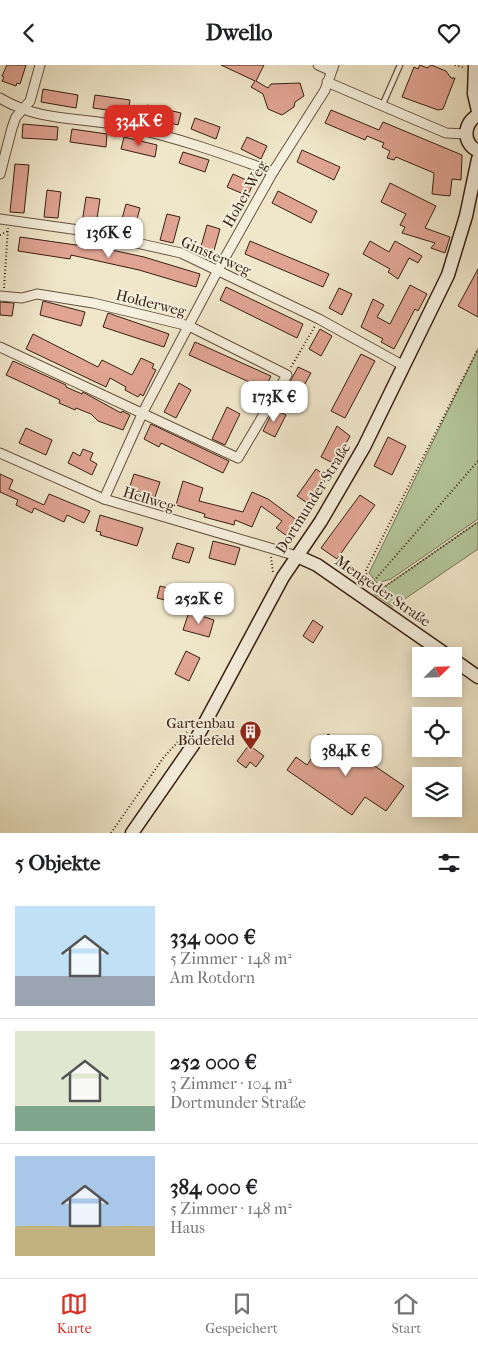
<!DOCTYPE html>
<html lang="de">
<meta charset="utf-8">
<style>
:root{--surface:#fff;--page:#f6f6f6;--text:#202124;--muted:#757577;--line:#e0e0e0;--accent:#d93025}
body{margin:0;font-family:"IM FELL French Canon",serif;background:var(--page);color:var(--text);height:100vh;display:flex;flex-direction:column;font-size:19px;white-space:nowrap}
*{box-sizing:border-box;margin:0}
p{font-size:16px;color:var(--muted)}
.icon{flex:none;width:28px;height:28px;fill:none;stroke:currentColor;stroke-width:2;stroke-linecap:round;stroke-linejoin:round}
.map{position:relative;height:768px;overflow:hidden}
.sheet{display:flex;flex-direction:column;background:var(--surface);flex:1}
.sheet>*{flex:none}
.needle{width:32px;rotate:67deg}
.tools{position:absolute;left:412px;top:582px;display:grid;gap:10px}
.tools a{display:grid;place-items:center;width:50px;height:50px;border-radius:0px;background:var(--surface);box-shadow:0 2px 12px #0003;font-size:25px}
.price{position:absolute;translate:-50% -42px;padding:0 11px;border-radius:10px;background:#fff;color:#222;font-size:16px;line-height:32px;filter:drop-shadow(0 1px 2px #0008)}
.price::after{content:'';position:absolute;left:50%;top:30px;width:15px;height:11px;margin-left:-8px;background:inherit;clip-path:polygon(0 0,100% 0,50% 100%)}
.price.current{background:var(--accent);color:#fff}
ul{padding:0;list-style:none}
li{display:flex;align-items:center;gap:15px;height:125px;padding:0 15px}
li+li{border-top:1px solid var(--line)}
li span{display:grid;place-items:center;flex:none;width:140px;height:100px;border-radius:0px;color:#555}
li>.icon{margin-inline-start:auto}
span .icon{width:60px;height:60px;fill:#fffc;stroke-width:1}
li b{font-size:21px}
h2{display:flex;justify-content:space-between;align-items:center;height:60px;padding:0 15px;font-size:21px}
header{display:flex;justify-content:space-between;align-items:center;height:65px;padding:0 15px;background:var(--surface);font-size:22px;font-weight:800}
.dock{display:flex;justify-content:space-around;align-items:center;height:70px;border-top:1px solid var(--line);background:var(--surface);font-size:14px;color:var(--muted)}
.dock a{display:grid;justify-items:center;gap:2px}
.dock .current{color:var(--accent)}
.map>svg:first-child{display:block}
.green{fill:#b4c79b;stroke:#767456}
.building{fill:#e0a493;stroke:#382012}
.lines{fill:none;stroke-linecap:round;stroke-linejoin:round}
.service-casing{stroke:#665240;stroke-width:7}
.minor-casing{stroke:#665240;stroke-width:11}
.secondary-casing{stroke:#382012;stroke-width:15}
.path{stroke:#382012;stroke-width:2;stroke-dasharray:1 2.5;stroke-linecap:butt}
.service{stroke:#f5efdd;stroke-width:4.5}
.minor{stroke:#f5efdd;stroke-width:9}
.secondary{stroke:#f5efdd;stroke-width:12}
.labels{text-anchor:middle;stroke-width:4;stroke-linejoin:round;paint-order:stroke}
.street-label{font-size:15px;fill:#382012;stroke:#f5efdd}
.poi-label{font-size:15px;fill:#382012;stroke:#f5efdd;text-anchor:end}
</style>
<header><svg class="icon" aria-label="back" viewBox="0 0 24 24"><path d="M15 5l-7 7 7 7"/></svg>Dwello<svg class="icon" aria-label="heart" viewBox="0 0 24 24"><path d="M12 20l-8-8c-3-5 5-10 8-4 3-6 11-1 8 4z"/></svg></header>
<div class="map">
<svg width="478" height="768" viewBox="0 0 478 768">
<rect width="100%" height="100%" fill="#f0e7ca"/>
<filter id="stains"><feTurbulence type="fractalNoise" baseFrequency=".004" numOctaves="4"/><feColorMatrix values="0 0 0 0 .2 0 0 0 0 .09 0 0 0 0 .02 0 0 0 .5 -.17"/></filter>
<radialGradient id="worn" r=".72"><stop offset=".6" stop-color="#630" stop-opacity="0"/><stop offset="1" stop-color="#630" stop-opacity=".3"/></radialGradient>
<g class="green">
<path d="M478,284V454L391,514L377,518L369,508Z"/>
<path d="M478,457V484L393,542L374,529Z"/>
</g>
<g class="building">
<path d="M7,0H26L20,19L17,18L16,21L2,16L4,12L2,11Z"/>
<path d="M221,0H264L256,16L268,23L271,19L300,18L304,31L295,37L294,42L282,50L268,44L263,29L251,22L255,16Z"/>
<path d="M420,0L427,3L431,0L446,6L451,13H455L443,44L438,45L402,32L414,2L418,4Z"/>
<path d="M43,24L78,30L76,43L41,37Z"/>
<path d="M95,30L130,35L128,48L93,43Z"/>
<path d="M147,40L181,48L178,60L144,51Z"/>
<path d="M331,45L379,65L383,57L462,90L461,115L452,114L450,131L432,129L434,108L396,92L394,95L387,93L390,86L382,82L384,78L367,71L365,75L325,58Z"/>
<path d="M195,53L220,62L216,74L191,64Z"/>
<path d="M23,59L58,62L57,75L22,73Z"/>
<path d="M72,64L107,69L106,82L70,77Z"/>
<path d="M124,72L157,80L155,92L121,84Z"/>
<path d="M247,72L267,81L261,94L241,84Z"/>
<path d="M302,85L340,102L334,115L297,97Z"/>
<path d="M183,87L209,95L205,107L179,98Z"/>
<path d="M15,99L29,100L24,148L10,147Z"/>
<path d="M233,109L253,118L248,131L227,122Z"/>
<path d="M390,118L436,141L425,163L450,172L445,188L431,183L435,178L402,168L405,162L400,160L406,149L381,137Z"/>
<path d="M47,125L61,127L58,153L44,152Z"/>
<path d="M278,126L317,146L311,158L272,138Z"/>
<path d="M86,132L100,134L96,160L82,158Z"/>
<path d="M126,139L140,143L133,169L119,165Z"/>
<path d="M167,149L180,152L173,178L160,175Z"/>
<path d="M207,160L220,164L213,189L200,185Z"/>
<path d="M20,172L83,181L84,179L144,192L200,209L196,222L139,205L71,190L70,194L18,186Z"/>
<path d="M250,176L329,209L323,222L245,189Z"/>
<path d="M370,176L389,187L395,176L422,191L418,198L409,193L398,214L388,207L390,204L363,189Z"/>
<path d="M478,204V252L458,241Z"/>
<path d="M410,220L427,229L418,246L415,244L394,284L381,277L383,274L361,262L373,234L384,240L377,252L390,259Z"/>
<path d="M226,222L303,259L297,273L220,235Z"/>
<path d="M339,223L352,229L342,250L329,243Z"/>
<path d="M43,236L85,247L81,261L40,250Z"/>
<path d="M0,237L14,238L12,251L0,250Z"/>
<path d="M108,248L169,269L164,282L103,262Z"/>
<path d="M320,264L332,271L321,291L309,284Z"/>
<path d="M33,269L98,302L102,295L132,310L141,293L154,299L152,303L156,305L143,331L140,329L138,332L125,325L126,322L110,313L106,322L26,284Z"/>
<path d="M195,277L271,311L265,324L189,290Z"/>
<path d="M361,289L375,296L345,353L331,346Z"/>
<path d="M13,296L66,320V322L82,329L83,327L90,331L121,348L122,346L130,350L123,365L98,356L91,349L76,343L75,345L66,341L59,338L60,335L6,310Z"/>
<path d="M298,302L311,308L298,331L286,324Z"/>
<path d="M179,318L191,325L176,353L164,347Z"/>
<path d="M227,342L240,349L225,380L212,374Z"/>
<path d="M274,344L286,350L275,372L263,366Z"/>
<path d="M151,359L229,396L223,408L161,378L159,382L144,374Z"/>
<path d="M337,361L350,371L335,399L321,392Z"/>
<path d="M26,363L52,375L46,390L19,378Z"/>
<path d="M388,372L406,381L392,410L374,401Z"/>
<path d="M83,384L93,388L90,395L97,399L92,410L68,398L73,387L80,391Z"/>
<path d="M316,404L327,412L317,429L318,433L314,434L310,440L297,431Z"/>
<path d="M0,409L13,415L9,424L44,440L49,429L90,446L84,458L67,450L64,457L34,443L32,448L16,440L18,435L0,427Z"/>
<path d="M134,409L160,417L155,432L129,424Z"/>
<path d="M183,416L203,423L199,436L243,447L252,427L268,434L302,459L291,474L276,463L282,456L261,441L252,462L235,455L234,460L204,452L205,449L176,440Z"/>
<path d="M360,430L375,440L337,494L321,483Z"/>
<path d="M100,450L143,463L137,481L100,470L101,467L96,466Z"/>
<path d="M213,476L240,483L235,500L209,493Z"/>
<path d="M177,478L194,483L189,498L172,493Z"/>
<path d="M160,521L180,526L177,538L157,533Z"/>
<path d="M189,547L214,555L209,572L183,565Z"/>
<path d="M313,555L323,562L313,578L303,571Z"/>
<path d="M186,586L200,593L189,616L175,609Z"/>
<path d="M328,669L404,721L386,746L365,732L352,750L287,705L296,692L307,700Z"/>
<path d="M249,680L264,691L256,702L250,697L246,703L237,696Z"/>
</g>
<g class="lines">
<defs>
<path id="service" d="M382,41L400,0"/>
<g id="minor">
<path d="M318,0L331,6"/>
<path d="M327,17L446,68L466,69"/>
<path d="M0,33C39,57 81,52 124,61C176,72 224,89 273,107"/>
<path d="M0,109L12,63L16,52L30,36L40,0"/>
<path d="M0,154L79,165L181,188L319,254L404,301"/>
<path d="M0,231L22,233L37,229L93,238L189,261L287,310L238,393L0,282"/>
<path d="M0,388L104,434L297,491"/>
<path d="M104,434L143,347L218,205L273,107L325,25L334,0"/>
</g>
<g id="secondary">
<path d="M475,0L474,29L478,46"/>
<path d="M478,50C463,59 462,78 478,86"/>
<path d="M297,491L317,500L448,591"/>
<path d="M454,595L478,612"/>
<path d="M132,768L193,680L283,512L321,456L364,382L448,210L466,151L478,94"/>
</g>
</defs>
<use href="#service" class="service-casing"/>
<use href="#minor" class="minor-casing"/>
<use href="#secondary" class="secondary-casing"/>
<g class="path">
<path d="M455,0L465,3"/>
<path d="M0,170L8,166"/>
<path d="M4,223L8,163"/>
<path d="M291,302L315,261"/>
<path d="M282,477L292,476L296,472"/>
<path d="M271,492L273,507"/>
<path d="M373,517L367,512L366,505L478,284"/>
<path d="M374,526L373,517L478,396"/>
<path d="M377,527L478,457"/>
<path d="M111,768L164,692L187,667"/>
</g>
<use href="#service" class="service"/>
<use href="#minor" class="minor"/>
<use href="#secondary" class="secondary"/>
</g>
<defs>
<symbol id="building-pin" viewBox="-11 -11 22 30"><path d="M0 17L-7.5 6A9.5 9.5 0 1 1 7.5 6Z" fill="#8f2418" stroke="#f5efdd"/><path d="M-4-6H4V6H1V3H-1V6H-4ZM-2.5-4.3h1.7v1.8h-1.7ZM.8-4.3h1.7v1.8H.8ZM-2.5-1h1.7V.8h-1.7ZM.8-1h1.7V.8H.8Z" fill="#fff"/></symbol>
</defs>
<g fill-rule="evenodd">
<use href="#building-pin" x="238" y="654" width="25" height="34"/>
</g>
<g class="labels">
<g class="street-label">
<text transform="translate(245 129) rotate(-60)" y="5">Hoher Weg</text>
<text transform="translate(216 191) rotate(24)" y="5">Ginsterweg</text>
<text transform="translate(151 238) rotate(14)" y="5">Holderweg</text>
<text transform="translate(313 433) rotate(-58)" y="5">Dortmunder Straße</text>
<text transform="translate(149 434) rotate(17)" y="5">Hellweg</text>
<text transform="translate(383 526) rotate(35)" y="5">Mengeder Straße</text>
</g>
<g class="poi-label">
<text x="235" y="663">Gartenbau<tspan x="235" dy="17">Bödefeld</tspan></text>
</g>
</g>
<rect width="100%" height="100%" filter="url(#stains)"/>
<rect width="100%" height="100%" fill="url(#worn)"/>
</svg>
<div class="tools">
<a><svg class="needle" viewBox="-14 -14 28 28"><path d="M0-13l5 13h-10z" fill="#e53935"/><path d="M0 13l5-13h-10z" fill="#757577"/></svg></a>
<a><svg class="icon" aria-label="locate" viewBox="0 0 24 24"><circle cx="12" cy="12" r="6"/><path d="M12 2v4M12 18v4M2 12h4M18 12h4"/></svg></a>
<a><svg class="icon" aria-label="layers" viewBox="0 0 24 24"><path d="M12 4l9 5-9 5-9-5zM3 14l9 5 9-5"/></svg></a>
</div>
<b class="price current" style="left:139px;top:82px">334K €</b>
<b class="price" style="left:109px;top:194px">136K €</b>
<b class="price" style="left:274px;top:358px">173K €</b>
<b class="price" style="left:199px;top:560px">252K €</b>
<b class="price" style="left:346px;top:712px">384K €</b>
</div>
<section class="sheet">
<h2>5 Objekte<svg class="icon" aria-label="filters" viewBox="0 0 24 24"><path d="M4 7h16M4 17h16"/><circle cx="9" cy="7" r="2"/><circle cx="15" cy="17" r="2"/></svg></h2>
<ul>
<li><span style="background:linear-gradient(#bfe0f5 70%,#9aa5b1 0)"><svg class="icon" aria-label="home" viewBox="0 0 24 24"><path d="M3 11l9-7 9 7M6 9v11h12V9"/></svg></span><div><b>334 000 €</b><p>5 Zimmer · 148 m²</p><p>Am Rotdorn</p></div></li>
<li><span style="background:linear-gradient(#dfe7d0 75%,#7fa58c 0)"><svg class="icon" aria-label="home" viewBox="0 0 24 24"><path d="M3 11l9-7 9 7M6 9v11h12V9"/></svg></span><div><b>252 000 €</b><p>3 Zimmer · 104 m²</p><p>Dortmunder Straße</p></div></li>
<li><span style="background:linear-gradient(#a9c7e8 70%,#c2b280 0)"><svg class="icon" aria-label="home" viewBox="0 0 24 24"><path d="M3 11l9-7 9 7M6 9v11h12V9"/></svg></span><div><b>384 000 €</b><p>5 Zimmer · 148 m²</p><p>Haus</p></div></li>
</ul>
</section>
<nav class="dock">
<a class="current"><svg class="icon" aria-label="map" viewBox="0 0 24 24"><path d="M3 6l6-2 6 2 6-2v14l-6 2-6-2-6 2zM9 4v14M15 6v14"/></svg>Karte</a>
<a><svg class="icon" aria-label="saved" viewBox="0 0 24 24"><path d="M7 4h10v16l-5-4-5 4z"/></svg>Gespeichert</a>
<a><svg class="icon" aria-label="home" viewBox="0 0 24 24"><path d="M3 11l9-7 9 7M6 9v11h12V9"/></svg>Start</a>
</nav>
